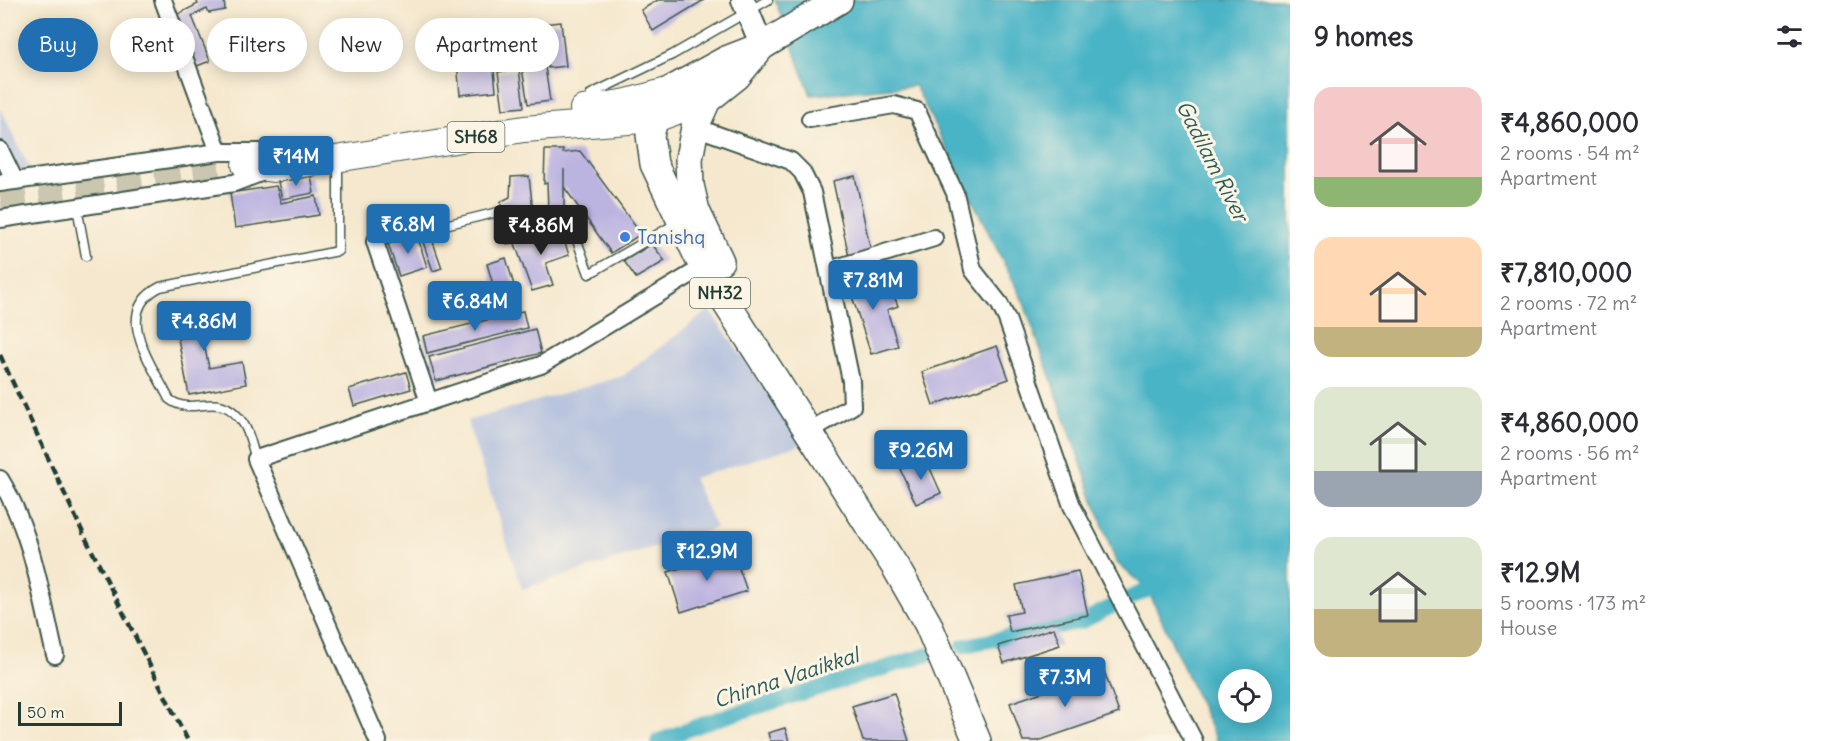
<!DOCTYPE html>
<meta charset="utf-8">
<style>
:root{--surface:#fff;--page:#f7f7f7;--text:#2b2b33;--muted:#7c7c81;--accent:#1f6fb2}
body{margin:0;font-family:Delius,sans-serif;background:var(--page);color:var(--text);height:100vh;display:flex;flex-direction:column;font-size:22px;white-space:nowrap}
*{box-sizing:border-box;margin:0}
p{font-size:20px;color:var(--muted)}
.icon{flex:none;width:33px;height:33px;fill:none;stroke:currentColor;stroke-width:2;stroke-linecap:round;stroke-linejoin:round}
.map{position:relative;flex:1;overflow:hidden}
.panel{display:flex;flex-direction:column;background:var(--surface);width:540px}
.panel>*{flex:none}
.top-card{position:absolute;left:18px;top:18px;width:570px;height:54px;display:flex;gap:12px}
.tools{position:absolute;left:1218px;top:669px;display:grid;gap:12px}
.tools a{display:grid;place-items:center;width:54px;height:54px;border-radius:50%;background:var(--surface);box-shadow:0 3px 15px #0003;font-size:30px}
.scale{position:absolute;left:18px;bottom:15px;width:104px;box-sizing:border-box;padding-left:6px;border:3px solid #1f3d34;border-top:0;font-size:16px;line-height:21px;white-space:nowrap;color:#1f3d34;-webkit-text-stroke:4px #fcf5e5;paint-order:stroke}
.price{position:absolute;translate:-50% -51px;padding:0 14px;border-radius:6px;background:var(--accent);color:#fff;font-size:20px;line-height:39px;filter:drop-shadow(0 2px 3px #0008)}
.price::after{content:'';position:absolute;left:50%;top:36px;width:18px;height:14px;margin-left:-9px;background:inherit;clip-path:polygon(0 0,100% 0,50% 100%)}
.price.selected{background:#222;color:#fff}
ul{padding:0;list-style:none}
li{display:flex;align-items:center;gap:18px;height:150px;padding:0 24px}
li span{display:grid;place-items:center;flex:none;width:168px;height:120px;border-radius:18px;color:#555}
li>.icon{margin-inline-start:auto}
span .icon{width:72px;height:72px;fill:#fffc;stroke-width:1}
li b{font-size:26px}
h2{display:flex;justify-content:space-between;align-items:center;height:72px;padding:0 24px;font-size:26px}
.chip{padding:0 21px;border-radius:27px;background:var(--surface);box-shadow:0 3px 15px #0003;font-size:21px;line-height:54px}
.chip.selected{background:var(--accent);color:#fff}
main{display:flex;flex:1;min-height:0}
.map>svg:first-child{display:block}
.industrial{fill:#b9c5de}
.water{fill:#49b4c6;stroke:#34787d;stroke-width:1.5;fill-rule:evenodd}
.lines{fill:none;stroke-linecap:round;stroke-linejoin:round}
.canal{stroke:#49b4c6;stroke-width:15}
.building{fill:#bcb4e0}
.primary-tunnel{stroke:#cac6af;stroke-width:26;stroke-dasharray:26 13;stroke-linecap:butt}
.service-casing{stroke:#3f574b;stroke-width:11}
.minor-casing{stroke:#3f574b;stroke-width:20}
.secondary-casing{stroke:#3f574b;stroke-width:26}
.primary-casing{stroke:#3f574b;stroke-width:28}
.trunk-casing{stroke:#3f574b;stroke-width:30}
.service{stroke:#fff;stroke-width:8}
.minor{stroke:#fff;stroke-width:16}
.secondary{stroke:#fff;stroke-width:22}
.primary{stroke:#fff;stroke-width:26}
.trunk{stroke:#fff;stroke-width:27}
.rail{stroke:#1f3d34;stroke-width:4.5;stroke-dasharray:9 4.5;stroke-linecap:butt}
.shop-dot{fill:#3f7fe0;stroke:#fcf5e5;stroke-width:2}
.labels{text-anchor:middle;stroke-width:6;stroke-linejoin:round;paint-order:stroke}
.shield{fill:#fcf5e5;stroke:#617469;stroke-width:1.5}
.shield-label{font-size:18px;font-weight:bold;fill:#1f3d34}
.shop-label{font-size:20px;fill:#366cbe;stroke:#fcf5e5;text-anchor:start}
.water-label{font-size:21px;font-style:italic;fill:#2a5b58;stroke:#fcf5e5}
</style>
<main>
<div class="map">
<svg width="1290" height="741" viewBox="0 0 1290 741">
<rect width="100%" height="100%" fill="#fcf5e5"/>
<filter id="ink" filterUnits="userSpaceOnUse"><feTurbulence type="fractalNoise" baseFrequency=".0167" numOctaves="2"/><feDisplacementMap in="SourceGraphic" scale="12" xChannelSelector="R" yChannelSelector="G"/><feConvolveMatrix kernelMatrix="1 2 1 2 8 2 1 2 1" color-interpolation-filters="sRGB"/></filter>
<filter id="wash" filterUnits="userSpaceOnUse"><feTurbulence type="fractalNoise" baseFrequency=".008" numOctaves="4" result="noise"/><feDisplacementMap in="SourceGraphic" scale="24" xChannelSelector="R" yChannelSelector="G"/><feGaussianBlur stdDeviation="1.35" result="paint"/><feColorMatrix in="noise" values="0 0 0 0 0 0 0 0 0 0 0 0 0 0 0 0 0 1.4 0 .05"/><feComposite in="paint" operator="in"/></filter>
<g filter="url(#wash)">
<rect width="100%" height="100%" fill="#f5e8ce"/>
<g class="industrial">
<path d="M0,108L31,171L0,168Z"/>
<path d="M709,310L804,444L693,478L716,528L522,589L467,421L623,376Z"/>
</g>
<path class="water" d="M775,0H1290V741H1217L1148,590L1116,562L1024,303L915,86L811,95ZM1228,680H1262V712H1228Z"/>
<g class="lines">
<g class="canal">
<path d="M1127,599L1148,590"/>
<path d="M963,646L1081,622L1111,607"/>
<path d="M658,741L708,722L927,655"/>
</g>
</g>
<g id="blocks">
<g class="building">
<path d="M196,0H224L225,10L209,13L207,9L192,16L210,61L197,66L176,15L198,4Z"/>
<path d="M658,0H704L653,31L641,10Z"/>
<path d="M561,22L566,66L548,68L542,24Z"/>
<path d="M493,59L496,91L460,95L457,62Z"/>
<path d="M544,60L550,101L528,104L521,63Z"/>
<path d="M519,69L524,107L503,109L498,72Z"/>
<path d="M545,150H563V153L580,151L641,234L611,253L564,187V169V209H548L547,183L544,184Z"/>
<path d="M311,176L314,193L282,199L278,182Z"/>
<path d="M529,176L534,220L509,228L500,202L510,197L511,177Z"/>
<path d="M855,176L871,252L849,257L833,181Z"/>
<path d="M276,186L281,203L316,196L319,215L235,228L230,193Z"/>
<path d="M559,226L569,255L546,263L553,285L532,291L514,241Z"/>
<path d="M417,235L427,267L399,276L388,244Z"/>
<path d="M432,239L442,268L433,271L423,242Z"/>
<path d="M652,244L665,261L636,278L624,261Z"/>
<path d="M506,258L516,292L497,298L487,264Z"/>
<path d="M874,269L883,297L893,293L898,306L887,310L898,346L871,354L846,278Z"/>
<path d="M228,303L231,318L200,324L209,368L242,362L246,384L189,395L173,313Z"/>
<path d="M523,311L527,328L427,353L423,336Z"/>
<path d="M535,329L541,353L436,381L429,357Z"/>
<path d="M997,346L1009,379L933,405L922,372Z"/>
<path d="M406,372L411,389L354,406L349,389Z"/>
<path d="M925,457L941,493L916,504L900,469Z"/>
<path d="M733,551L747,591L681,612L668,572Z"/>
<path d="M1078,571L1088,615L1010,632L1006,615L1022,612L1016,585Z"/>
<path d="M1054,628L1060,645L1004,663L998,646Z"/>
<path d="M1104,671L1119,713L1038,741H1023L1010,703Z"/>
<path d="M894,693L909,741H863L852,706Z"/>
<path d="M785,728L789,741H770L768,733Z"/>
</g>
</g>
</g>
<g filter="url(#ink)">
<use href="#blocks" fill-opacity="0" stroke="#3f574b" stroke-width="1.5"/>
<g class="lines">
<path class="primary-tunnel" d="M0,196L237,166"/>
<defs>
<g id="service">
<path d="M591,94L672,55L768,0"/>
<path d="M77,207L86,256"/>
<path d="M375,242L498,212L508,239L569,218L589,274L677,223"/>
<path d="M256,459C252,448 250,433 243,423C218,386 194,419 169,399C152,364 111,312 160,287L338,251V162"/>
</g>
<g id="minor">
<path d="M163,0L219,152"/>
<path d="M810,119L894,105L917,111L955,193L973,270L999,303L1007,319L1072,506L1194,741"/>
<path d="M695,127L791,161L802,172L812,192L851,381L852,406L821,424"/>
<path d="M0,150L15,181"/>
<path d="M0,183L219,152H270"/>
<path d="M0,219L234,183L266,171"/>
<path d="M375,242L429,402"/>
<path d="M829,270L934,238"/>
<path d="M0,479C32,532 41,595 55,655"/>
<path d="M378,741L256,459L541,365L703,267"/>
</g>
<path id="secondary" d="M743,0L762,46"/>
<g id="primary">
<path d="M583,109L627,102L671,90"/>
<path d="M245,165L273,169L524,129L655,119L707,100"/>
</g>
<g id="trunk">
<path d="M839,0L762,46L726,60L671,90L658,107L650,135L654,164L703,267L896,568L928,624L977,741"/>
<path d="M720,261L696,211L690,185L689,159L695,127L707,100L737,76L761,47"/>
</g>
</defs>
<use href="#service" class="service-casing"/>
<use href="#minor" class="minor-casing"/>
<use href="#secondary" class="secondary-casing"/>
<use href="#primary" class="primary-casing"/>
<use href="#trunk" class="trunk-casing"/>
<use href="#service" class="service"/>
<use href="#minor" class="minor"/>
<use href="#secondary" class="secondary"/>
<use href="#primary" class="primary"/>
<use href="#trunk" class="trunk"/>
<path class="rail" d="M0,355L83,533L188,741"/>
</g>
</g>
<circle class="shop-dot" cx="625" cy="237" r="6"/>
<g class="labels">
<g class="shield">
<rect x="447.5" y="122" width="57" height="30" rx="4.5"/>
<rect x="690" y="278" width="60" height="30" rx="4.5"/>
</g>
<g class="shield-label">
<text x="476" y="143">SH68</text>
<text x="720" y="299">NH32</text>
</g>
<g class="shop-label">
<text x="637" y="244">Tanishq</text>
</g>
<g class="water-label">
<text transform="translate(1212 161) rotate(63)" y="7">Gadilam River</text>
<text transform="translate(786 678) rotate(-18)" y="7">Chinna Vaaikkal</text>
</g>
</g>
</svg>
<div class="tools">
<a><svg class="icon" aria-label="locate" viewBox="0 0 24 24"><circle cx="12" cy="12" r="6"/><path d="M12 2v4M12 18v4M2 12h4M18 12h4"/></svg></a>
</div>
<div class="scale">50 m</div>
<b class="price" style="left:296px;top:187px">₹14M</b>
<b class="price" style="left:408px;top:255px">₹6.8M</b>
<b class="price selected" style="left:541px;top:256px">₹4.86M</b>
<b class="price" style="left:873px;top:311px">₹7.81M</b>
<b class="price" style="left:475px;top:332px">₹6.84M</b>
<b class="price" style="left:204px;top:352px">₹4.86M</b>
<b class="price" style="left:921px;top:481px">₹9.26M</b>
<b class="price" style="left:707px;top:582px">₹12.9M</b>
<b class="price" style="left:1065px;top:708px">₹7.3M</b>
<div class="top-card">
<a class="chip selected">Buy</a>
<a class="chip">Rent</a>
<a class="chip">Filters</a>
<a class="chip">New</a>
<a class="chip">Apartment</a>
</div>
</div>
<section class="panel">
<h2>9 homes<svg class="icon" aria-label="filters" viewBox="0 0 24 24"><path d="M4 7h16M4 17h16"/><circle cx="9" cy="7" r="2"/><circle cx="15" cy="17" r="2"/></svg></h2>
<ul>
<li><span style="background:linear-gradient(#f6c9c9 75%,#8fb573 0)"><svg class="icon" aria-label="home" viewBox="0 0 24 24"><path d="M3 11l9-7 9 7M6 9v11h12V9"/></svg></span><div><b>₹4,860,000</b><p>2 rooms · 54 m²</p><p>Apartment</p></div></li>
<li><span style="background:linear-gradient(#ffd9b3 75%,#c2b280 0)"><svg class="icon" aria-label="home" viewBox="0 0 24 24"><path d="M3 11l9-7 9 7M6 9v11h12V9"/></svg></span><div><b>₹7,810,000</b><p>2 rooms · 72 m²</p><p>Apartment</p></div></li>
<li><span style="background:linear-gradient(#dfe7d0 70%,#9aa5b1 0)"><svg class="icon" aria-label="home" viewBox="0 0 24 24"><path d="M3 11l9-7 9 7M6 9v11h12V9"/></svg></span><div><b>₹4,860,000</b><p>2 rooms · 56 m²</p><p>Apartment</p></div></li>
<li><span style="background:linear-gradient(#dfe7d0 60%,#c2b280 0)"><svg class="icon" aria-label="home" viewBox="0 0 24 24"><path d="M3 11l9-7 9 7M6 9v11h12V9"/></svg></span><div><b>₹12.9M</b><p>5 rooms · 173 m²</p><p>House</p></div></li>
</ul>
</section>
</main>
